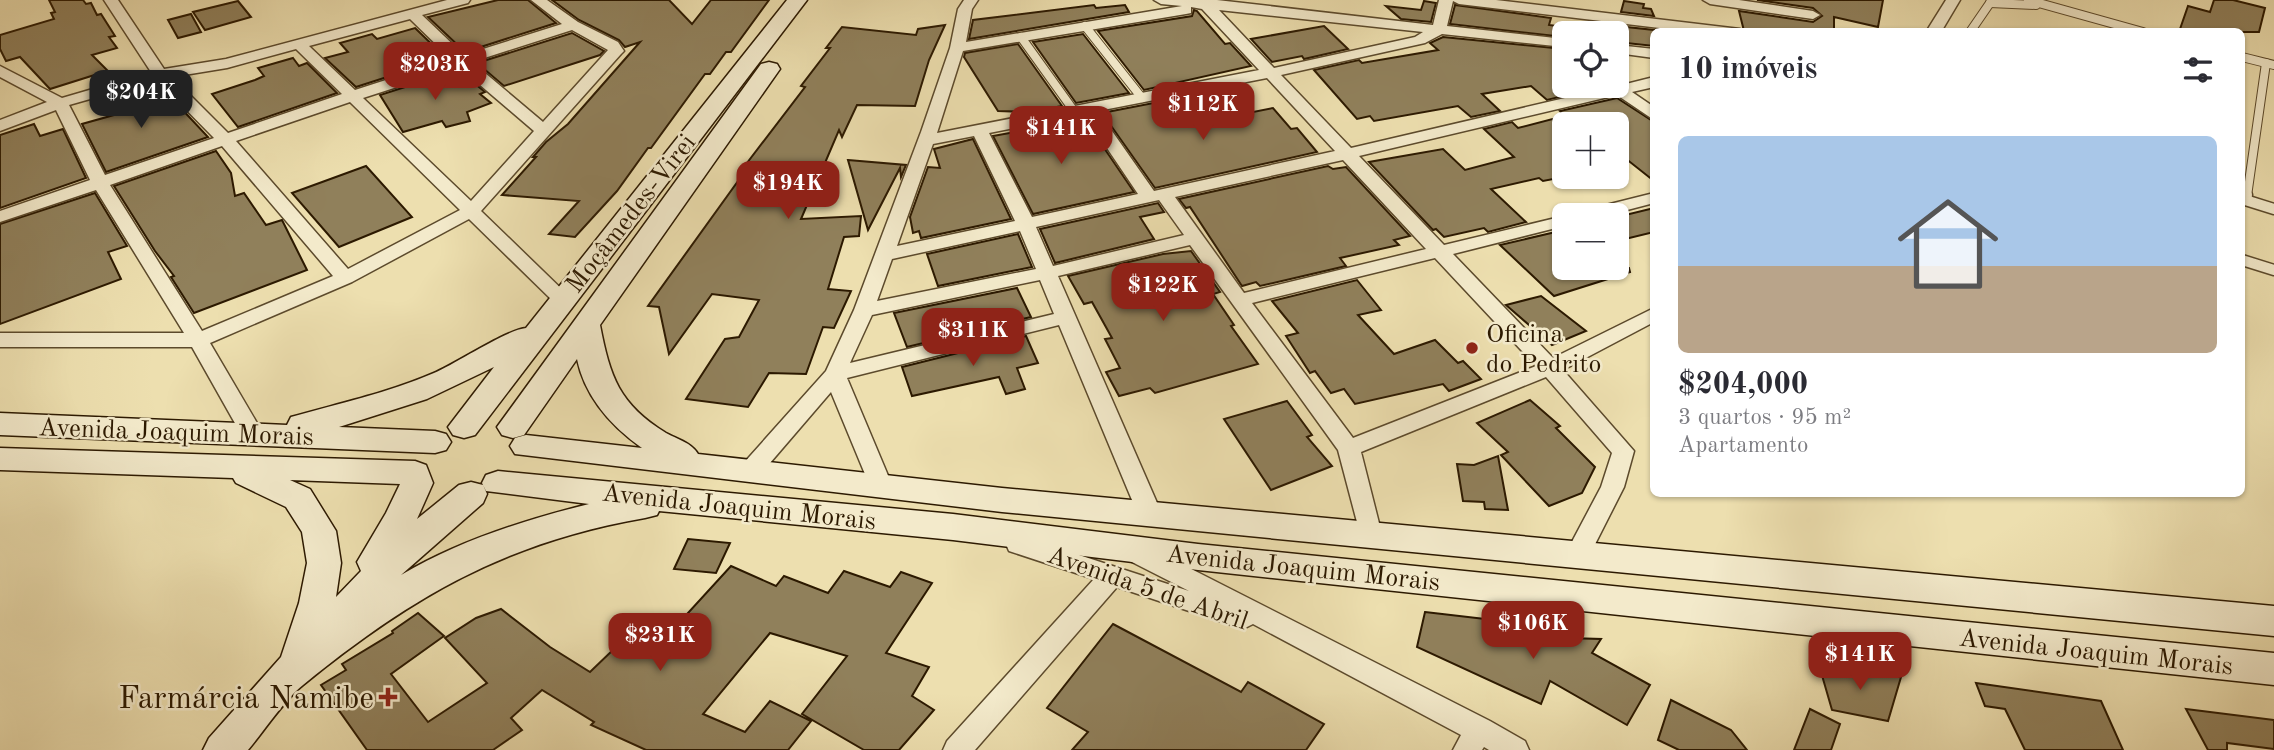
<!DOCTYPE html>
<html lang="pt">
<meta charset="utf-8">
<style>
:root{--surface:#fff;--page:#f7f7f7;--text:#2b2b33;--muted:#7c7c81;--accent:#8f2418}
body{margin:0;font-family:"Old Standard TT",serif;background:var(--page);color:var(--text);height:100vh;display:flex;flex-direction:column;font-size:26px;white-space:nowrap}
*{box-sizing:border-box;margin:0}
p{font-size:23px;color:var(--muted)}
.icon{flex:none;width:38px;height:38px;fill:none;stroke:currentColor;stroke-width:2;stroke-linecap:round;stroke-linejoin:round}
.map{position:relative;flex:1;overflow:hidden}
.details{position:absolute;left:1650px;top:28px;width:595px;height:469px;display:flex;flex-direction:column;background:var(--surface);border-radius:10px;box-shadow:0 2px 5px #0004}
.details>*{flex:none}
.fabs{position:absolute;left:1552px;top:21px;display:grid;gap:14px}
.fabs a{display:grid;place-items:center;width:77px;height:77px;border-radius:10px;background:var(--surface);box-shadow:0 2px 5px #0004;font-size:35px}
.price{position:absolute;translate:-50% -60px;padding:0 16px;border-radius:14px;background:var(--accent);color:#fff;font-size:23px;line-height:46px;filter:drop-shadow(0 2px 4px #0008)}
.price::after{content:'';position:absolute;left:50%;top:42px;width:21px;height:16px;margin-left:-10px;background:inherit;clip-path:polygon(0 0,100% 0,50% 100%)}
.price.selected{background:#222;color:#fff}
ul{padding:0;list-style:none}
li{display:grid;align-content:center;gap:14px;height:371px;padding:0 28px}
li span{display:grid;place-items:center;height:217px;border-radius:10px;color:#555}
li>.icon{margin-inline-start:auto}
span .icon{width:126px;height:126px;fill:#fffc;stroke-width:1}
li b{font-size:30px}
h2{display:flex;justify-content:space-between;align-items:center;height:84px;padding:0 28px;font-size:30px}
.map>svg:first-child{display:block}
.building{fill:#90805b;stroke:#2c1900;stroke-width:2}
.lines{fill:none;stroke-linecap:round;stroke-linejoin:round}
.lane-far1-casing{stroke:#5c4a2c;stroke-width:10}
.lane-casing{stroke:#5c4a2c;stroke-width:13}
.street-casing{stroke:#5c4a2c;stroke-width:3}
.secondary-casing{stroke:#2c1900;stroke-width:3}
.lane-far1{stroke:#f3eacb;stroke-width:8}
.lane{stroke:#f3eacb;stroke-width:10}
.street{fill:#f3eacb;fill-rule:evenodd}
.secondary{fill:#f3eacb;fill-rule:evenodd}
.poi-dot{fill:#8f2418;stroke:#f3eacb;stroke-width:2.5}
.labels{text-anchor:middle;stroke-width:5;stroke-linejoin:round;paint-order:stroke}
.street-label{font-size:26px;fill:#2c1900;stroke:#f3eacb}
.poi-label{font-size:26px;fill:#2c1900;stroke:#f3eacb;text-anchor:start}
.near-poi-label{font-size:32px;fill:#2c1900;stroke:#f3eacb;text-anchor:end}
</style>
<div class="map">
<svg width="2274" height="750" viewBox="0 0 2274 750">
<rect width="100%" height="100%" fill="#eddfaf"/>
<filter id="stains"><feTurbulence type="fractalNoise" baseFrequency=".00286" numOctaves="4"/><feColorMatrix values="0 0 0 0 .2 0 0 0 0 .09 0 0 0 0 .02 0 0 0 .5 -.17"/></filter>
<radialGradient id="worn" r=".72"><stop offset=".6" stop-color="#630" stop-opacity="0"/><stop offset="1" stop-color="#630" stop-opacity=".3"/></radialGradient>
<g class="building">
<path d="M49,0H83L86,4L91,3L97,15L101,14L115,36L109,37L117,48L92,55L116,79L108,82L104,72L50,89L20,57L6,61L0,49V35L54,19L51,13L55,12Z"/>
<path d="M498,0H528L556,23L465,52L428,17Z"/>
<path d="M552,0H669L692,24L711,0H769L731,52H726L710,74H705L651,148H648L617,191L575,237L549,234L579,201L502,195L536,157H533L546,142L568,124L640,42L625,47L619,40L579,20Z"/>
<path d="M1757,0H1883L1878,27L1834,17V32L1744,31L1739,11L1813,22L1822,16L1813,8Z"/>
<path d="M2214,0H2233L2265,8L2259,32H2179L2188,6L2210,12Z"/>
<path d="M238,1L251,17L205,30L193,12Z"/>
<path d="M1424,1L1436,3L1431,22L1401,19L1386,6L1421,10Z"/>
<path d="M1624,1L1644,4L1643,8L1651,9L1654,16L1621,12Z"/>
<path d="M1094,5L1096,8L1125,5L1129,12L969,39L973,20Z"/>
<path d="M1455,5L1551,18L1549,25L1564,27V37L1450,24Z"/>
<path d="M1194,10L1197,11L1225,44L1230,43L1251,66L1144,90L1098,31L1192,16Z"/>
<path d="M191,14L201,32L178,38L168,20Z"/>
<path d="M945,25L929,60L915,106L857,105L842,137L839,130L801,219L861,216L859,236L844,237L828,289L851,291L834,328L823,327L806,374L769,373L748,407L686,399L725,339L739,337L759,300L712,294L669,354L659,307L648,306L751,163H747L805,87L801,86L830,48H826L842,27L916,35L918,29Z"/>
<path d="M1324,26L1348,49L1304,59L1302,56L1272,62L1251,39Z"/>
<path d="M1617,26L1654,30V46L1617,42Z"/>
<path d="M415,28L446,58L356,87L325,58L348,52L340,43L372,34L377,39Z"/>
<path d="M572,33L604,51L600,55L504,86L477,63Z"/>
<path d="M1083,34L1129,93L1076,103L1033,42Z"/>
<path d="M1443,37L1564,49V86H1583L1588,90L1547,100L1531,86L1482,94L1500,111L1471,117L1458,106L1374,121L1370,116L1357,119L1314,70L1359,60L1362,63L1438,50L1430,43Z"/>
<path d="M1018,44L1062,106L1030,112L998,111L964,57L965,53Z"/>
<path d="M293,58L299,66L307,63L337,93L238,127L212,94L255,80L264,76L258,68Z"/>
<path d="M458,70L485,92L480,94L491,103L467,112L470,121L446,127L442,121L403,132L380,95Z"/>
<path d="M163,90L174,105L177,104L208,137L106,172L82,124L121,113L114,95L128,91L135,98Z"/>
<path d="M1617,98L1654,122V181L1625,158L1617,160V124H1574L1560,111Z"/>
<path d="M1174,99L1193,124L1273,108L1291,129L1297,128L1317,152L1155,188L1102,113Z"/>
<path d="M1564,116V177L1543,181L1539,178L1491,189L1526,222L1488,232L1484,228L1444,237L1436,229L1433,230L1369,162L1443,149L1465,170L1514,157L1484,129L1512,122L1518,128Z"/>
<path d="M1083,117L1134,192L1033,214L993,136L1060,124V121Z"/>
<path d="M34,124L40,136L63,129L86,178L0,208V135Z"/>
<path d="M973,139L1011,219L921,238L919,231L913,233L910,217L928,167L940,168L934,149Z"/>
<path d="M216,151L231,173L235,196L244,193L266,225L282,220L307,270L194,313L171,277L174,276L155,251L114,186Z"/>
<path d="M848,160L906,165L901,177L900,168L868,230Z"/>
<path d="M366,166L412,217L339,247L292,193Z"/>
<path d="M1328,166L1333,169L1346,167L1410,236L1394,240L1399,245L1340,258L1346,266L1260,286L1256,282L1242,286L1190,207L1186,208L1179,199Z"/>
<path d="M95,193L127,246L108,252L121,279L0,324V224Z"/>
<path d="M1158,203L1164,212L1140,217L1154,239L1055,263L1040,229Z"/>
<path d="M1654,208V232L1617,241V217Z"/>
<path d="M1564,230V268H1629L1630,272L1554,296L1500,245Z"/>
<path d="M1018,234L1032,267L938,286L927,254Z"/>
<path d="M1191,251L1220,292L1213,294L1234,325L1231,326L1258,364L1155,393L1150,388L1119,396L1106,372L1120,368L1105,339L1112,338L1092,302L1084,304L1068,276L1163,254Z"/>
<path d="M1357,280L1381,310L1358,315L1394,354L1435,340L1458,363L1463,361L1481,379L1449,391L1443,384L1355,404L1344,389L1331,393L1315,371L1310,373L1286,336L1298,333L1272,301Z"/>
<path d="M1017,288L1031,317L907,347L894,313Z"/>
<path d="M1541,296L1586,331L1552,345L1506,305Z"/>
<path d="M1026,336L1038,363L1017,368L1025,389L1006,394L999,377L912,396L902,367Z"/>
<path d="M1530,400L1560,426L1556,428L1595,467L1582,493L1549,506L1501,455L1508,452L1477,423Z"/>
<path d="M1287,401L1312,435L1307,437L1332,466L1271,490L1224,419Z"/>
<path d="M1498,456L1508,510L1485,509L1484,502L1463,501L1457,464L1474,465Z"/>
<path d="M688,539L730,543L716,573L674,569Z"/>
<path d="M731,566L776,586L784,576L828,593L844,571L890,587L901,572L932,583L886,653L929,667L912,696L934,710L899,750H864L802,714L847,656L770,633L703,714L745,732L770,701L811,721L788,750H646L591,725L594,722L542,690L511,718L522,730L493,750H367L321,685L346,670L342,664L393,633L392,631L418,613L444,636L391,674L428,722L487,683L445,638L476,618L501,609L550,647L590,672L642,622L667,636Z"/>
<path d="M1425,612L1572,629L1568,638L1601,639L1592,653L1650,685L1627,725L1550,681L1541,704L1417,647Z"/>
<path d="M1113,624L1241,692L1248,682L1324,724L1306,750H1072L1088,732L1047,708Z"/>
<path d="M1819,665L1901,677L1888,721L1832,710Z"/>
<path d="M1976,683L2101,701L2123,750H2025L2005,709L1985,706Z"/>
<path d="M1671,700L1731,730L1747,750H1679L1658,740Z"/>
<path d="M1810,709L1840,724L1831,750H1794Z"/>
<path d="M2186,709L2274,720V749L2227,743V750H2208Z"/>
</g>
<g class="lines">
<defs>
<g id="lane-far1">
<path d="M2028,0L2143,32"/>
<path d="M1990,3L2036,5"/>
<path d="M1085,26L1142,98"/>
<path d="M1970,32L1992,0"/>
<path d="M1021,37L1074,111"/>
<path d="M2242,57L2274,65"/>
<path d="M2247,196L2266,63"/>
</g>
<g id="lane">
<path d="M2242,199L2274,209"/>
<path d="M2246,200L2247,195"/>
<path d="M2242,260L2274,270"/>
</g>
<g id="street">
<path d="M104,0H118L164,69L226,59L447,0H470L468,3L422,15L464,55L562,24L531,0H547L578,22L618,42L624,51L621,54L481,211L573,300L570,304H556L469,219L352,282L210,343L264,435L261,441L253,443L245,441L192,347H0V333H184L96,190L0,222V211L90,180L56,110L0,131V120L47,102L0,77V66L62,98L151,72ZM410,19L451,59L355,90L309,46ZM572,30L608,50L543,122L472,62ZM296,49L342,94L228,133L172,77L227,68ZM459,67L534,131L471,201L363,98ZM157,80L214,138L105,175L69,105ZM350,102L460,210L348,269L236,141ZM222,146L333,276L202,331L110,185Z"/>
<path d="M964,0H978L972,9L966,42L1182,6L1161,4L1154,0H1217L1433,25L1439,0H1496L1740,29L1742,32H1693L1459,4L1453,1L1447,26L1564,39V47L1442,34L1425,43L1281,75L1351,148L1608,88L1606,86H1617V82L1622,85L1654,77V87L1632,92L1654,107V120L1617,95L1359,156L1444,245L1564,216V226L1453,254L1553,358L1654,308V322L1563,370L1634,451L1624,487L1586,562L1577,564L1568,562L1565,555L1601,487L1612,453L1546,377L1361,452L1382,535L1378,541L1370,544L1362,541L1338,450L1190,245L1058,276L1161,512L1157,518L1149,521L1141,518L1137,512L1059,325L847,378L892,485L888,491L880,493L872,491L831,392L758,477L750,479L742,477L739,471L742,465L826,371L854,310L921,132L950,48L958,9ZM1191,7L1202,9L1259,70L937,133L963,51L1186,14L1191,13ZM1219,10L1423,32L1415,37L1274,68ZM1267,78L1335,151L1154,191L1098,111ZM1084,114L1138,194L1032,217L989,133ZM974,136L1015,221L897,246L933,144ZM1343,160L1426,249L1244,293L1175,197ZM1159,200L1184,235L1053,266L1036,227ZM1020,231L1036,269L877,301L892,259ZM1435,258L1536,366L1353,438L1252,303ZM1040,280L1054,314L850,363L872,315Z"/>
<path d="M1703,0H1739L1813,11L1820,15L1813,19L1710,4Z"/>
<path d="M1946,0H1960L1941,32H1926Z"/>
<path d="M1617,45L1654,49V58L1617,53Z"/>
<path d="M1654,193V203L1608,215H1579L1582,211Z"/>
<path d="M1018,535L1189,591L1130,561L1127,554L1130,547L1139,545L1148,547L1490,721L1525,741L1529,750H1489L1484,747L1482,750H1453L1461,735L1253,624L1243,629L1117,587L975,750H943L947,741L1094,579L1009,551L1006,544L1009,537Z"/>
</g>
<g id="secondary">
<path d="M787,0H807L475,435L464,438L453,435L448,427L494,367L427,399L339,427L435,431L446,434L451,442L446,450L435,453L0,435V413L287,425L291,417C340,403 388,393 434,373C457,363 506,330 526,328Z"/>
<path d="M769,62L777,64L780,69L600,325C610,377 619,404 666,433C677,439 692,443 698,454L1002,488L2274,606V636L1002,512L515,454L510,446L515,438L526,435L642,448C611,426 585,397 577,359L524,435L513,438L502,435L497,427L761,64Z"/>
<path d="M0,448L415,461L426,465L433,483L417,519L459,485L471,482L483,485L487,494L483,503L401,575C458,541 524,520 589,504L486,491L482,483L486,475L498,471L953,514L1198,544L2274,653V685L1198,570L953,540L659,511L657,515L645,518C506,542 411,597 303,685C285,699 264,731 248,750H203L209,738L281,657L299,603L307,563L302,532L286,507L236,483L233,478L0,470ZM290,480L400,484L386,513L357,562L361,571L336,597L341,563L336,531L310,489Z"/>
</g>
</defs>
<use href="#lane-far1" class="lane-far1-casing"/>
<use href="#lane" class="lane-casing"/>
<use href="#street" class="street-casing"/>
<use href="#secondary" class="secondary-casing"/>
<use href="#lane-far1" class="lane-far1"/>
<use href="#lane" class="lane"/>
<use href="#street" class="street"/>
<use href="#secondary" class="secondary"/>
</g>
<g class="poi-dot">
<circle cx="1472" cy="348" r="7"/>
<path d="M384.5 686.5h7v7h7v7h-7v7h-7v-7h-7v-7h7z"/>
</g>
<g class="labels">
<g class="street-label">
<text transform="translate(630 213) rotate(-52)" y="9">Moçâmedes-Virei</text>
<text transform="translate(176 431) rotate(2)" y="9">Avenida Joaquim Morais</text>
<text transform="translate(739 506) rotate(6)" y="9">Avenida Joaquim Morais</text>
<text transform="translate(1303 567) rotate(6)" y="9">Avenida Joaquim Morais</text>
<text transform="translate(1148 587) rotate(19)" y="9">Avenida 5 de Abril</text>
<text transform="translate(2096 651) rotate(6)" y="9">Avenida Joaquim Morais</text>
</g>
<g class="poi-label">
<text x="1486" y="342">Oficina<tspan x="1486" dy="30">do Pedrito</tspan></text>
</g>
<g class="near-poi-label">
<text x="374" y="708">Farmárcia Namibe</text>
</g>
</g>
<rect width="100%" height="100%" filter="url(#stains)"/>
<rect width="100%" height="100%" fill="url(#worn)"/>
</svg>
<div class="fabs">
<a><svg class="icon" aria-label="locate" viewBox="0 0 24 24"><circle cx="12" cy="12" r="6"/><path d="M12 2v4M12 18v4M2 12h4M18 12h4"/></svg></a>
<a>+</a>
<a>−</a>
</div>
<b class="price" style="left:435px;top:102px">$203K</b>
<b class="price selected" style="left:141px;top:130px">$204K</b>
<b class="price" style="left:1203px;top:142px">$112K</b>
<b class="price" style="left:1061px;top:166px">$141K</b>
<b class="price" style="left:788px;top:221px">$194K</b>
<b class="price" style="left:1163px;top:323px">$122K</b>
<b class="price" style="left:973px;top:368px">$311K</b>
<b class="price" style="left:1533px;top:661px">$106K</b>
<b class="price" style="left:660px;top:673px">$231K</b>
<b class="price" style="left:1860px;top:692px">$141K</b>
<section class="details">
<h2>10 imóveis<svg class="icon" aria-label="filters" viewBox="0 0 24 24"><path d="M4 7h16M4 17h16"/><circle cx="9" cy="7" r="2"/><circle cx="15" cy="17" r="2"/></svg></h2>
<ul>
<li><span style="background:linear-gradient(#a9c7e8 60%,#b9a48a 0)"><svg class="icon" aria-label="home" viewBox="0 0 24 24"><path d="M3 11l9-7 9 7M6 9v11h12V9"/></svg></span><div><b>$204,000</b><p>3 quartos · 95 m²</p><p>Apartamento</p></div></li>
</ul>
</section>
</div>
